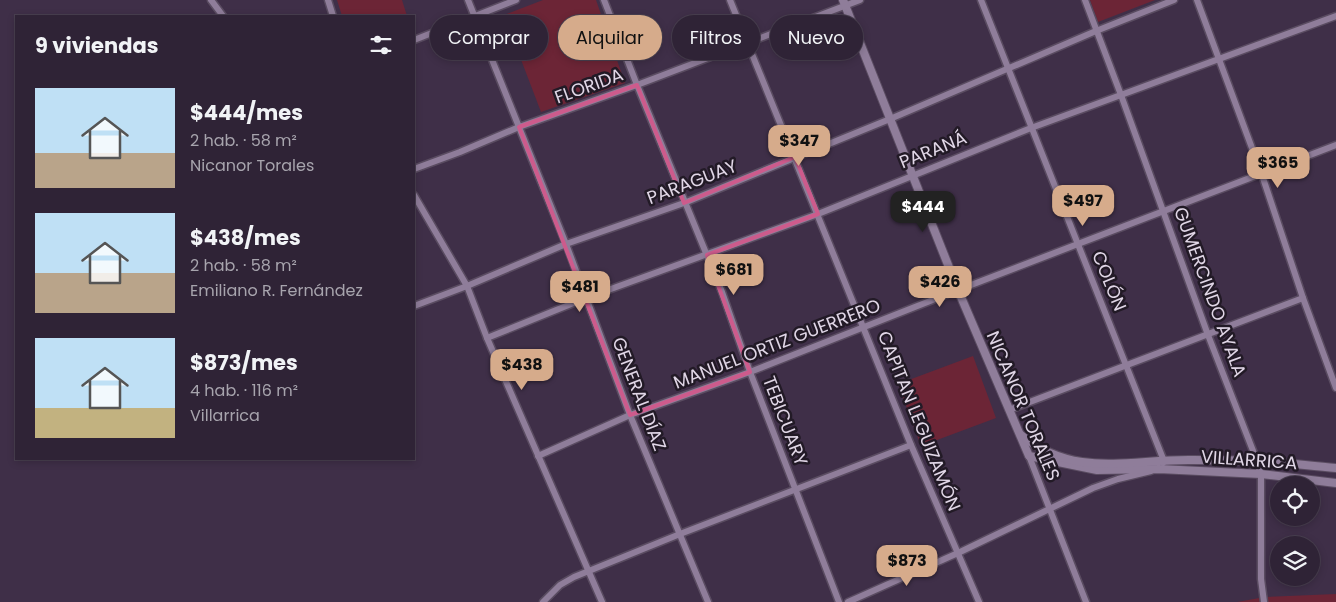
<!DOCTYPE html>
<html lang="es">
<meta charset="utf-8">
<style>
:root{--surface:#2f2336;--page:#372b3e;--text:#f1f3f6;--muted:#a7a4ad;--line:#4a4051;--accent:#d6ab8b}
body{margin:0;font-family:Poppins,sans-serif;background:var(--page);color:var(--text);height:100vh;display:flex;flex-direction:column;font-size:19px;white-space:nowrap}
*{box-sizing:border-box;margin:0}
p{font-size:16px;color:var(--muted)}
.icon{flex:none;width:28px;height:28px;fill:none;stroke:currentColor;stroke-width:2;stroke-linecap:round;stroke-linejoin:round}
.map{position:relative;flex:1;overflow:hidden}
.sheet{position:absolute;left:15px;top:15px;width:400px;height:445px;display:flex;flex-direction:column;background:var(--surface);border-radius:0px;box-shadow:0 2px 8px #0003,0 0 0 1px var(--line)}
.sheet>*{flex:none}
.guide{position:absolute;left:430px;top:15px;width:475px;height:45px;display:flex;gap:10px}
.buttons{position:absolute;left:1270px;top:476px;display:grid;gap:10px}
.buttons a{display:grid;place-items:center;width:50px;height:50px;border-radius:50%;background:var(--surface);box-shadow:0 2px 8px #0003,0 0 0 1px var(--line);font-size:25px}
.price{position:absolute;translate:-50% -42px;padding:0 11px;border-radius:10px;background:var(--accent);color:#111;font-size:16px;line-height:32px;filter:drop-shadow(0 1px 2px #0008)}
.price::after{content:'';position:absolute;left:50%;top:30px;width:15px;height:11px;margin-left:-8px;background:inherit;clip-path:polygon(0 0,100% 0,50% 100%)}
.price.on{background:#222;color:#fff}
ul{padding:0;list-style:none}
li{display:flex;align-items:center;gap:15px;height:125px;padding:0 20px}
li span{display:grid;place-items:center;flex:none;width:140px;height:100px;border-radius:0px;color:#555}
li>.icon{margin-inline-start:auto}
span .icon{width:60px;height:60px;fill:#fffc;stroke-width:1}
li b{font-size:21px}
h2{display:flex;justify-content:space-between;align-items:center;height:60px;padding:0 20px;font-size:21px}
.chip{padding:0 18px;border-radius:22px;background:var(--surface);box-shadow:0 2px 8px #0003,0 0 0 1px var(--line);font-size:18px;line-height:45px}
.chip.on{background:var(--accent);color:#111}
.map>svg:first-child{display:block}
.green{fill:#6c2536}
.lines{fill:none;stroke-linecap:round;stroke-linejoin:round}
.minor-casing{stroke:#5a4c61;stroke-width:9}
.tertiary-casing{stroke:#5a4c61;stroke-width:10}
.minor{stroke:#8f7d9a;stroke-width:6}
.tertiary{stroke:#8f7d9a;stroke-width:8}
.marked{fill:none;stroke:#cd5b8c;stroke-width:4;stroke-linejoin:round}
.labels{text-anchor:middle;stroke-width:5;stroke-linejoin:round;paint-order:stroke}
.street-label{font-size:18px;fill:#e1d7e7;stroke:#221a26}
</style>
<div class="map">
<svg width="1336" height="602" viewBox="0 0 1336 602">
<rect width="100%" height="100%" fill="#3f2f48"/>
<g class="green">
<path d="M337,0H402L407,16H342Z"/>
<path d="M543,0H596L625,83L541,112L504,15Z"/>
<path d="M1090,0H1155L1098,22Z"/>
<path d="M973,356L996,418L921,446L898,384Z"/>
<path d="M1336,594V602H1237L1265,597Z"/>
</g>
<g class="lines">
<defs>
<g id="minor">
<path d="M211,0L223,16"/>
<path d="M328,0L333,16"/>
<path d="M468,0L566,244L630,415L708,602"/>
<path d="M604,0L637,85L722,292L750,372L839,602"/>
<path d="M730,0L911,445L979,602"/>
<path d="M981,0L1164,461L1163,463"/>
<path d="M1085,0L1121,95L1208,335L1257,461L1261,474V579L1264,602"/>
<path d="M1197,0L1262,175L1303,298L1336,388"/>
<path d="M414,40L516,0"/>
<path d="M414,169L460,152L519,127L637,85L860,0"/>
<path d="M414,195L467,286L487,338L602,602"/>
<path d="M414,306L467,286L566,244L684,203L890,119L1096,31L1174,0"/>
<path d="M487,338L586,298L818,214L1031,128L1336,16"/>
<path d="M1009,410L1303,298"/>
<path d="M538,456L630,415L750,372L958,290L1336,145"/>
<path d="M1029,456L1086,602"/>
<path d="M543,602L560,585L574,577L680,534L911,445"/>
<path d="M848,602L958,553L1093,488L1118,479L1151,471"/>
</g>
<g id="tertiary">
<path d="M843,0L958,290L1029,456L1097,470L1159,469L1261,474L1336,483"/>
<path d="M1021,435C1075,479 1129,459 1192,460C1213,460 1235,460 1257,461C1283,462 1310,466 1336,468"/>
</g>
</defs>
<use href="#minor" class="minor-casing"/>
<use href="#tertiary" class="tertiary-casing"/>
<use href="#minor" class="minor"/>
<use href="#tertiary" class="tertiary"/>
</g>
<path class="marked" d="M637,85L684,203L795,157L818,214L707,255L750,372L630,415L519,127Z"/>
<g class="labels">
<g class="street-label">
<text transform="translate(589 86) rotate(-20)" y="6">FLORIDA</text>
<text transform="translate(933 150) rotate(-22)" y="6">PARANÁ</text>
<text transform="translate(692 182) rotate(-21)" y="6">PARAGUAY</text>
<text transform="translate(1109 281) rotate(68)" y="6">COLÓN</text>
<text transform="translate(1210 292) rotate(70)" y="6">GUMERCINDO AYALA</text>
<text transform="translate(777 344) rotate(-21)" y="6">MANUEL ORTIZ GUERRERO</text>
<text transform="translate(639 394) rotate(69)" y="6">GENERAL DÍAZ</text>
<text transform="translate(1023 406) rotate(67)" y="6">NICANOR TORALES</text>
<text transform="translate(785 421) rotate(69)" y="6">TEBICUARY</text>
<text transform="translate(919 421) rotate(68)" y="6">CAPITAN LEGUIZAMÓN</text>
<text transform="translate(1249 460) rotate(4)" y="6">VILLARRICA</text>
</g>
</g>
</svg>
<div class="buttons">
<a><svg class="icon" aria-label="locate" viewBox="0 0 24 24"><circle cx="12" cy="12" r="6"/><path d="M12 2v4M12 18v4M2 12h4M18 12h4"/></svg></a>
<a><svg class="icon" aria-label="layers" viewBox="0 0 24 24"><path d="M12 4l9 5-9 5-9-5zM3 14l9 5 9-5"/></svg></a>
</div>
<b class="price" style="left:799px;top:167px">$347</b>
<b class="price" style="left:1278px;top:189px">$365</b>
<b class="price" style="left:1083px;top:227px">$497</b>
<b class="price on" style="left:923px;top:233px">$444</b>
<b class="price" style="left:734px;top:296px">$681</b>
<b class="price" style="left:940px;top:308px">$426</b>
<b class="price" style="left:580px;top:313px">$481</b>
<b class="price" style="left:522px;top:391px">$438</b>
<b class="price" style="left:907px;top:587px">$873</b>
<div class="guide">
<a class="chip">Comprar</a>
<a class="chip on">Alquilar</a>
<a class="chip">Filtros</a>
<a class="chip">Nuevo</a>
</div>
<section class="sheet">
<h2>9 viviendas<svg class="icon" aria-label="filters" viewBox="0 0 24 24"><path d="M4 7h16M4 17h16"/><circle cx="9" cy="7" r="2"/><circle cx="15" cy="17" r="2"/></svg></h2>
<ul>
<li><span style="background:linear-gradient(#bfe0f5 65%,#b9a48a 0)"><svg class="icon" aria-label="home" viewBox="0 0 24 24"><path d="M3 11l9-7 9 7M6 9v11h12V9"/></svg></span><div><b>$444/mes</b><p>2 hab. · 58 m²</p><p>Nicanor Torales</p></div></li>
<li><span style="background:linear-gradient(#bfe0f5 60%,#b9a48a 0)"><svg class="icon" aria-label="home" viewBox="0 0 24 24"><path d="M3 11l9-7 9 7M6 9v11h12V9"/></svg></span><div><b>$438/mes</b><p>2 hab. · 58 m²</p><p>Emiliano R. Fernández</p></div></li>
<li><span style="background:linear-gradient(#bfe0f5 70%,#c2b280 0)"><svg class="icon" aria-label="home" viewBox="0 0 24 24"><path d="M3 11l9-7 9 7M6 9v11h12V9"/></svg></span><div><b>$873/mes</b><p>4 hab. · 116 m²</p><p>Villarrica</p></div></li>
</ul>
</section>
</div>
